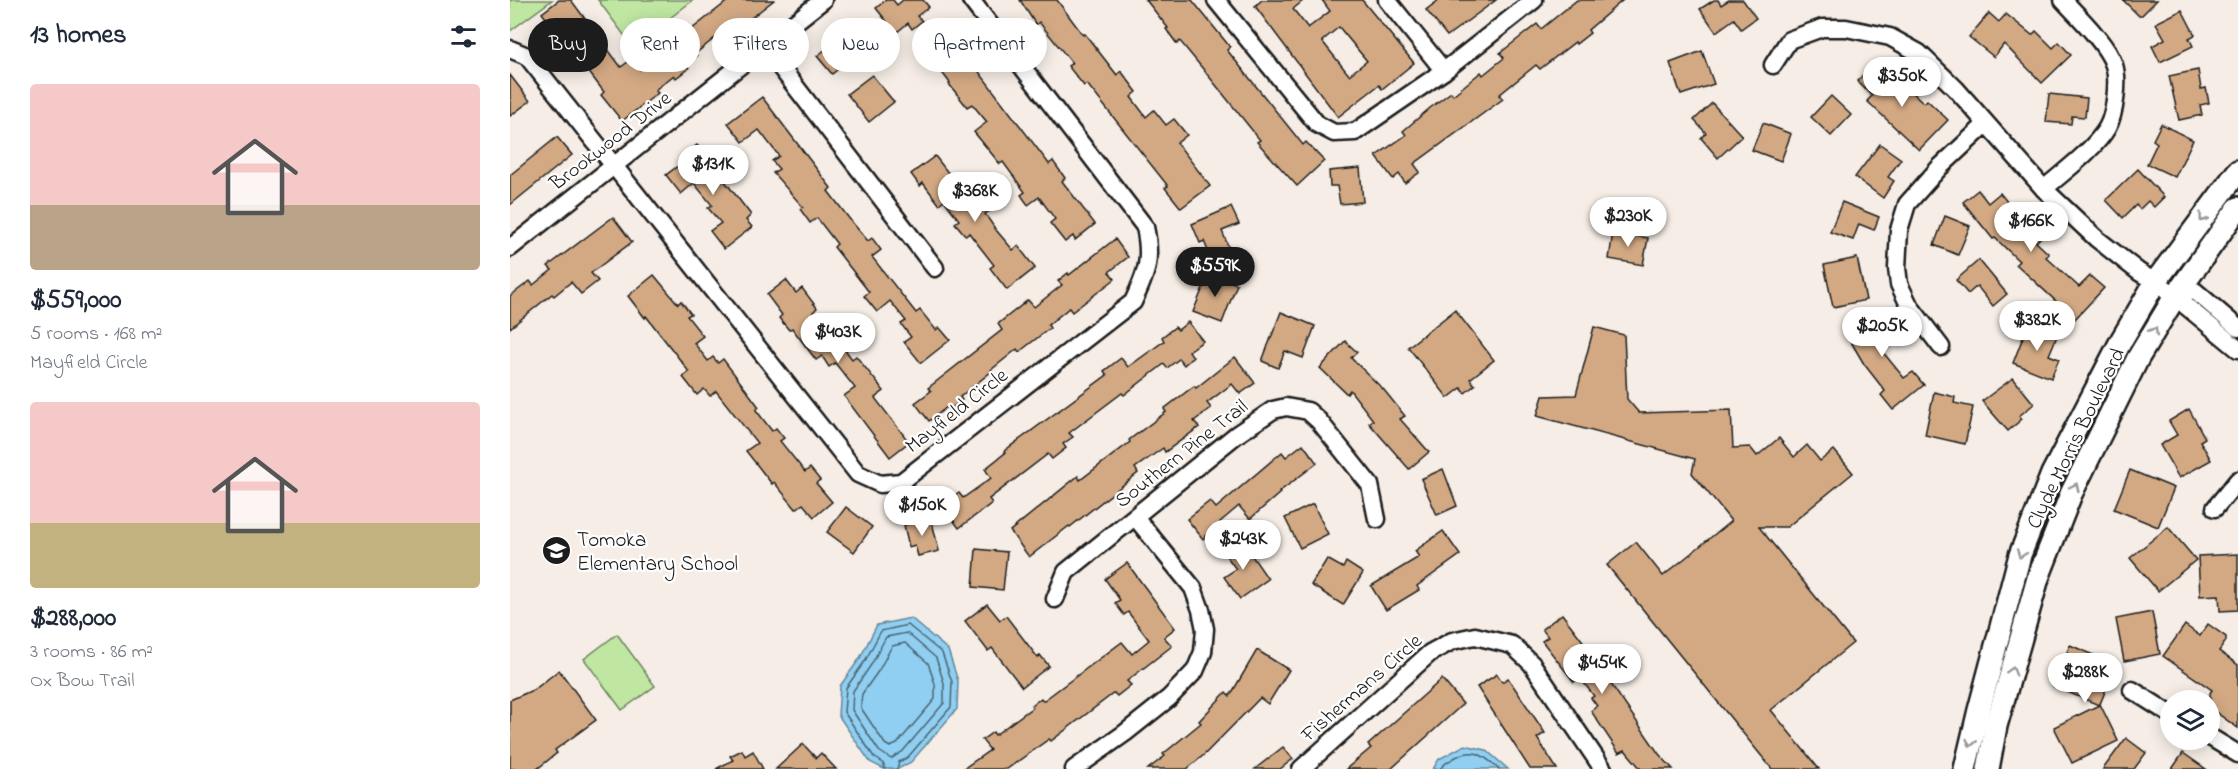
<!DOCTYPE html>
<meta charset="utf-8">
<style>
:root{--surface:#fff;--page:#f2f2f3;--text:#1f2937;--muted:#747a83;--accent:#1c1c1c}
body{margin:0;font-family:"Indie Flower",sans-serif;background:var(--page);color:var(--text);height:100vh;display:flex;flex-direction:column;font-size:22px;white-space:nowrap}
*{box-sizing:border-box;margin:0}
p{font-size:20px;color:var(--muted)}
.icon{flex:none;width:33px;height:33px;fill:none;stroke:currentColor;stroke-width:2;stroke-linecap:round;stroke-linejoin:round}
.map{position:relative;flex:1;overflow:hidden}
.details{display:flex;flex-direction:column;background:var(--surface);width:510px}
.details>*{flex:none}
.top-card{position:absolute;left:18px;top:18px;width:570px;height:54px;display:flex;gap:12px}
.buttons{position:absolute;left:1650px;top:690px;display:grid;gap:12px}
.buttons a{display:grid;place-items:center;width:60px;height:60px;border-radius:50%;background:var(--surface);box-shadow:0 3px 15px #0003;font-size:30px}
.price{position:absolute;translate:-50% -51px;padding:0 14px;border-radius:21px;background:#fff;color:#222;font-size:20px;line-height:39px;filter:drop-shadow(0 2px 3px #0008)}
.price::after{content:'';position:absolute;left:50%;top:36px;width:18px;height:14px;margin-left:-9px;background:inherit;clip-path:polygon(0 0,100% 0,50% 100%)}
.price.selected{background:var(--accent);color:#fff}
ul{padding:0;list-style:none}
li{display:grid;align-content:center;gap:12px;height:318px;padding:0 30px}
li span{display:grid;place-items:center;height:186px;border-radius:6px;color:#555}
li>.icon{margin-inline-start:auto}
span .icon{width:108px;height:108px;fill:#fffc;stroke-width:1}
li b{font-size:26px}
h2{display:flex;justify-content:space-between;align-items:center;height:72px;padding:0 30px;font-size:26px}
.chip{padding:0 21px;border-radius:27px;background:var(--surface);box-shadow:0 3px 15px #0003;font-size:21px;line-height:54px}
.chip.selected{background:var(--accent);color:#fff}
main{display:flex;flex:1;min-height:0}
.map>svg:first-child{display:block}
.green{fill:#bfe7a2;stroke:#6e825f;stroke-width:1.5}
.water{fill:#90cff1;stroke:#62879c;stroke-width:1.5}
.lines{fill:none;stroke-linecap:round;stroke-linejoin:round}
.shore{stroke:#4a6471;stroke-width:1.5}
.building{fill:#d3a984;stroke:#1c1c1c;stroke-width:1.5;fill-rule:evenodd}
.minor-casing{stroke:#1c1c1c;stroke-width:21}
.tertiary-casing{stroke:#1c1c1c;stroke-width:26}
.minor{stroke:#fff;stroke-width:16}
.tertiary{stroke:#fff;stroke-width:21}
.oneway{stroke:#999}
.labels{text-anchor:middle;stroke-width:4.5;stroke-linejoin:round;paint-order:stroke}
.street-label{font-size:21px;fill:#1c1c1c;stroke:#fff}
.poi-label{font-size:21px;fill:#1c1c1c;stroke:#fff;text-anchor:start}
</style>
<main>
<section class="details">
<h2>13 homes<svg class="icon" aria-label="filters" viewBox="0 0 24 24"><path d="M4 7h16M4 17h16"/><circle cx="9" cy="7" r="2"/><circle cx="15" cy="17" r="2"/></svg></h2>
<ul>
<li><span style="background:linear-gradient(#f6c9c9 65%,#b9a48a 0)"><svg class="icon" aria-label="home" viewBox="0 0 24 24"><path d="M3 11l9-7 9 7M6 9v11h12V9"/></svg></span><div><b>$559,000</b><p>5 rooms · 168 m²</p><p>Mayfield Circle</p></div></li>
<li><span style="background:linear-gradient(#f6c9c9 65%,#c2b280 0)"><svg class="icon" aria-label="home" viewBox="0 0 24 24"><path d="M3 11l9-7 9 7M6 9v11h12V9"/></svg></span><div><b>$288,000</b><p>3 rooms · 86 m²</p><p>Ox Bow Trail</p></div></li>
</ul>
</section>
<div class="map">
<svg width="1728" height="769" viewBox="0 0 1728 769">
<rect width="100%" height="100%" fill="#f6eee6"/>
<filter id="ink" filterUnits="userSpaceOnUse"><feTurbulence type="fractalNoise" baseFrequency=".0167" numOctaves="2"/><feDisplacementMap in="SourceGraphic" scale="12" xChannelSelector="R" yChannelSelector="G"/><feConvolveMatrix kernelMatrix="1 2 1 2 8 2 1 2 1" color-interpolation-filters="sRGB"/></filter>
<g filter="url(#ink)">
<g class="green">
<path d="M0,0H42L0,31Z"/>
<path d="M88,0H183L123,47Z"/>
<path d="M107,634L145,686L112,710L74,659Z"/>
</g>
<g class="water">
<path d="M401,618L438,650L448,681L447,709L401,762L388,769H374L360,762L328,715L330,686L350,658L367,625Z"/>
<path d="M955,745L976,750L998,769H923L929,759Z"/>
</g>
<g class="lines">
<g class="shore">
<path d="M397,633L426,658L434,683V703L393,751L381,759L369,751L342,710L343,691L361,665L376,637Z"/>
<path d="M395,643L418,663L425,684V699L387,744L380,747L375,744L351,708V703L352,694L369,670L382,646Z"/>
<path d="M375,769L373,763L364,757L334,712L336,688L355,661L371,631L398,625L432,653L442,682L441,707L398,757L389,762L387,769"/>
<path d="M930,769C934,763 939,761 946,757C965,747 974,756 989,769"/>
</g>
</g>
<g class="building">
<path d="M49,0H61L111,67L122,59L130,70L219,0H264L209,43L205,38L185,54L187,56L176,65L179,68L166,78L164,75L145,90L148,93L112,121L91,95L94,92L49,33L48,34L32,13Z"/>
<path d="M376,0H383L387,5L393,0H413L419,7L407,16L412,21L402,29L398,23L386,33L366,8Z"/>
<path d="M510,0H547L573,35L575,34L607,75L611,71L627,92L621,97L636,117L644,110L656,125L664,119L677,135L667,143L700,186L671,208L655,188L658,186L577,84L574,86L558,66L562,63L529,22L526,25Z"/>
<path d="M636,0H682L720,47L717,50L793,145L796,142L814,161L787,186L747,142L750,140L693,69L670,41L667,44L656,29L658,28Z"/>
<path d="M752,0H794L783,9L798,28L820,11L812,0H852L904,63L872,89L869,85L828,117L745,6ZM829,27L857,61L839,75L812,41Z"/>
<path d="M929,0H986L937,36L916,10Z"/>
<path d="M1067,0H1113L1078,30L1080,33L1066,44L1065,42L1030,69L1026,65L989,95L993,99L904,164L910,172L895,183L889,174L883,179L866,156L896,135L893,131L920,108L941,92L943,95L971,72L973,75L994,58L990,53L1027,24L1031,29Z"/>
<path d="M1204,0H1208L1211,5L1219,0H1233L1246,18L1231,29L1224,19L1206,32L1190,9Z"/>
<path d="M1613,0H1647L1632,15H1628Z"/>
<path d="M1672,10L1685,35L1679,38L1683,46L1650,62L1642,46L1655,39L1646,23Z"/>
<path d="M1479,13L1489,22L1496,14L1522,35L1526,31L1543,48L1549,42L1561,55L1532,83L1494,44L1484,57L1459,37Z"/>
<path d="M435,23L448,40L452,36L464,51L457,56L539,164L543,161L555,178L552,181L585,224L565,240L563,236L555,242L540,223L545,219L529,197L518,205L511,195L515,192L493,162L490,164L464,132L477,122L462,104L457,107L439,84L440,83L421,58L425,55L414,40Z"/>
<path d="M343,28L357,46L322,74L307,56Z"/>
<path d="M1192,51L1204,84L1171,95L1160,63Z"/>
<path d="M1364,64L1385,84L1389,80L1414,103L1417,100L1438,120L1409,150L1357,101L1362,96L1347,81Z"/>
<path d="M1688,70L1691,89L1696,88L1699,103L1690,105L1692,115L1669,120L1659,76Z"/>
<path d="M0,75L20,101L0,116Z"/>
<path d="M362,75L384,102L359,122L337,94Z"/>
<path d="M1539,94L1577,98L1575,117L1562,116L1561,124L1536,122Z"/>
<path d="M1321,96L1341,115L1321,136L1301,117Z"/>
<path d="M252,97L321,188L318,191L341,221L358,241L362,238L371,250L362,257L406,313L410,310L426,330L429,327L440,340L411,363L394,342L401,337L391,324L396,321L380,301L367,312L354,296L359,292L324,247L327,244L307,218L300,223L290,209L293,207L263,173L269,169L262,161L269,156L249,130L233,142L218,123Z"/>
<path d="M1202,103L1232,136L1208,158L1191,138L1196,133L1184,120Z"/>
<path d="M1253,123L1281,134L1271,161L1242,150Z"/>
<path d="M1651,124L1683,140L1665,177L1637,164L1647,143L1643,140Z"/>
<path d="M47,137L62,155L0,205V175Z"/>
<path d="M1370,144L1391,159L1378,177L1384,181L1373,198L1345,177Z"/>
<path d="M187,145L241,215L236,220L242,227L214,249L200,231L211,223L198,208L202,205L184,183L171,194L156,175L177,159L174,155Z"/>
<path d="M425,156L456,196L460,193L466,202L472,198L481,210L475,214L486,230L503,250L508,246L525,268L497,290L480,268L484,265L459,233L456,236L445,223L449,220L434,200L429,204L413,183L410,186L401,174Z"/>
<path d="M850,168L853,202L830,204L827,186H820L819,171Z"/>
<path d="M1628,169L1654,197L1644,207L1638,201L1630,209L1626,205L1613,218L1596,200Z"/>
<path d="M1468,190L1478,203L1490,193L1516,225L1518,223L1532,236L1526,242L1539,254L1536,257L1569,287L1580,276L1594,288L1565,319L1506,264L1509,261L1485,238L1483,239L1453,202Z"/>
<path d="M1332,202L1369,217L1364,230L1349,224L1343,240L1320,232Z"/>
<path d="M721,207L729,224L712,231L721,253L702,261L694,241L690,243L682,224Z"/>
<path d="M1435,216L1460,226L1448,255L1424,245Z"/>
<path d="M103,217L122,242L81,273L88,281L71,294L61,282L44,296L42,294L0,328V296L20,281L23,285L42,270L38,266Z"/>
<path d="M1103,232L1138,238L1133,265L1099,259Z"/>
<path d="M605,239L618,257L599,272L605,279L562,312L559,308L538,325L540,328L509,352L507,349L481,370L482,371L450,397L452,400L439,410L437,407L419,421L405,403L421,391L418,388L492,330L488,324L518,300L524,307L552,285L548,281L558,273L559,275Z"/>
<path d="M1347,258L1356,300L1323,307L1314,265Z"/>
<path d="M1469,260L1497,294L1483,306L1467,286L1458,294L1446,280Z"/>
<path d="M699,273L727,284L712,323L683,312Z"/>
<path d="M144,275L168,304L171,301L181,314L177,316L193,336L184,343L198,361L203,357L208,363L213,359L249,407L246,410L262,431L266,428L274,438L270,441L295,472L300,468L310,480L306,483L322,502L304,517L293,504L286,509L264,482L262,484L236,451L247,443L206,391L200,396L194,389L187,395L173,377L179,372L174,365L136,316L135,318L118,296Z"/>
<path d="M276,280L286,293L292,288L307,308L303,312L315,330L318,327L342,359L346,356L374,391L365,398L399,442L380,457L334,396L345,388L325,363L319,367L312,356L306,360L282,328L279,330L269,318L272,315L257,295Z"/>
<path d="M1374,308L1383,325L1376,329L1384,344L1372,351L1394,378L1403,372L1414,385L1383,410L1371,395L1375,391L1354,364L1334,330Z"/>
<path d="M945,310L984,360L960,379L965,385L955,393L951,388L938,398L898,347Z"/>
<path d="M771,312L805,326L793,358L775,351L768,368L752,361Z"/>
<path d="M678,322L693,341L679,351L683,357L674,365L669,359L657,368L654,364L614,395L612,393L559,433L563,437L553,444L556,448L542,459L538,454L479,499L482,503L449,528L432,505L449,493L453,498L481,478L475,469L495,453L494,451L597,375L594,371L611,358L618,367L654,341L652,337L665,327L668,330Z"/>
<path d="M1518,324L1547,336L1539,355L1549,359L1541,378L1503,363Z"/>
<path d="M1084,327L1114,335L1117,399L1129,413L1221,410L1223,448L1240,447L1247,456L1269,438L1284,457L1297,445L1310,461L1324,450L1343,473L1277,527H1249L1343,643L1261,710L1309,769H1262L1097,565L1126,542L1153,576L1221,521L1182,473L1185,459L1027,416L1033,396L1066,395Z"/>
<path d="M835,341L847,352L841,358L874,390L895,416L890,419L919,452L899,469L859,423L863,420L840,390L837,394L810,368Z"/>
<path d="M725,357L745,383L730,394L722,384L697,403L701,408L684,421L689,427L655,452L653,448L625,468L628,473L560,527L559,526L519,557L500,531L568,476L570,480L620,442L619,440L656,412L654,409L684,386L686,388Z"/>
<path d="M1503,378L1524,404L1509,416L1512,419L1498,431L1472,401Z"/>
<path d="M1424,392L1445,397L1444,403L1463,407L1455,444L1415,435Z"/>
<path d="M1679,409L1695,438L1690,441L1701,460L1669,478L1650,445L1667,435L1659,421Z"/>
<path d="M793,444L807,463L769,492L770,493L740,519L729,506L710,522L720,535L708,545H705L697,535L693,539L677,519L700,501L706,508L772,452L776,457Z"/>
<path d="M933,469L947,506L927,515L911,479Z"/>
<path d="M1620,470L1664,488L1648,527L1604,509Z"/>
<path d="M803,504L818,534L790,548L775,518Z"/>
<path d="M336,507L362,527L344,552L317,532Z"/>
<path d="M421,518L429,551L408,556L405,545L399,547L394,525Z"/>
<path d="M1658,527L1686,560L1648,591L1620,558Z"/>
<path d="M933,531L950,555L907,586L909,590L876,610L861,586L909,557L905,551Z"/>
<path d="M726,543L732,550L736,547L758,579L730,599L714,577L726,569L712,550Z"/>
<path d="M466,549L497,552L493,590L463,587Z"/>
<path d="M1728,554V610L1710,611L1709,595L1690,596L1688,556Z"/>
<path d="M817,559L833,568L836,562L853,573L833,605L801,585Z"/>
<path d="M617,563L665,628L654,637L662,646L617,681L621,685L607,696L604,693L541,741L539,739L497,769H453L480,750L472,740L483,732L485,735L523,707L522,705L531,698L533,701L612,642L622,654L639,640L618,612L614,615L605,603L610,600L595,579Z"/>
<path d="M477,604L490,620L496,616L528,658L530,655L539,666L512,687L482,648L478,651L455,621Z"/>
<path d="M1642,612L1650,654L1614,661L1606,619Z"/>
<path d="M1052,614L1095,670L1092,671L1149,754L1163,769H1131L1115,750L1109,753L1081,711L1087,706L1081,698L1084,696L1070,678L1064,682L1032,641L1038,637L1032,629Z"/>
<path d="M1698,624L1716,637V641L1709,651L1728,665V728L1700,708V693L1702,690L1653,656L1675,625L1690,636Z"/>
<path d="M1560,645L1606,665L1590,704L1608,741L1562,763L1544,727L1589,705L1543,686Z"/>
<path d="M747,650L779,670L758,704L750,698L695,754L677,769H638L655,756L653,754L691,723L689,721L716,692L720,696Z"/>
<path d="M49,670L86,720L45,750L47,753L27,769H0V700L25,689Z"/>
<path d="M987,674L992,682L998,678L1035,733L1027,738L1047,769H1020L967,687Z"/>
<path d="M932,679L953,704L881,769H836L861,748L858,745Z"/>
<path d="M1616,738L1636,753L1624,769H1593Z"/>
<path d="M293,744L306,758L311,753L326,769H266Z"/>
<path d="M773,747L783,759L770,769H745Z"/>
<path d="M232,750L235,756L243,751L253,769H206L223,760L220,756Z"/>
<path d="M1673,753L1696,769H1662Z"/>
</g>
<g class="lines">
<defs>
<g id="minor">
<path d="M706,0L807,124L824,133L845,132L934,71L1024,0"/>
<path d="M877,0L934,71"/>
<path d="M255,47L425,268"/>
<path d="M0,49L17,56L348,474L370,484L391,482L623,302C637,272 642,260 635,227L461,0"/>
<path d="M1263,65L1279,40L1312,28H1336L1380,37L1409,53L1446,89L1534,189L1587,239L1629,272L1666,295L1676,306L1728,349"/>
<path d="M1534,189C1553,172 1583,151 1597,128C1605,114 1609,81 1604,65C1597,44 1568,16 1553,0"/>
<path d="M0,248L313,0"/>
<path d="M1666,295L1685,291L1728,328"/>
<path d="M1431,347L1399,305L1389,284L1387,268L1389,230L1397,204L1429,168L1476,124"/>
<path d="M1705,508L1728,480"/>
<path d="M545,599L556,572L726,435L763,410L776,407L798,411L809,421L860,485L867,519"/>
<path d="M1622,690L1660,714"/>
<path d="M1700,737L1728,754"/>
<path d="M564,769L615,733L659,698L685,671L693,652L695,629L691,610L683,588L626,518"/>
<path d="M791,769L920,653L942,641L965,636L1002,645L1022,664L1093,769"/>
</g>
<g id="tertiary">
<path d="M1455,769L1469,710L1510,555L1542,474L1612,339L1646,281L1728,171"/>
<path d="M1478,769L1486,726L1528,578L1561,494L1628,358L1666,295L1728,208"/>
</g>
</defs>
<use href="#minor" class="minor-casing"/>
<use href="#tertiary" class="tertiary-casing"/>
<use href="#minor" class="minor"/>
<use href="#tertiary" class="tertiary"/>
</g>
<defs><path id="oneway-chevron" d="M-2-3.5L2.5 0L-2 3.5" fill="none" stroke-width="1.6" stroke-linecap="round" stroke-linejoin="round" transform="scale(1.5)"/></defs>
<g class="oneway">
<use href="#oneway-chevron" transform="translate(1693 218) rotate(126)"/>
<use href="#oneway-chevron" transform="translate(1644 331) rotate(-59)"/>
<use href="#oneway-chevron" transform="translate(1565 487) rotate(-65)"/>
<use href="#oneway-chevron" transform="translate(1511 554) rotate(110)"/>
<use href="#oneway-chevron" transform="translate(1502 671) rotate(-74)"/>
<use href="#oneway-chevron" transform="translate(1461 743) rotate(103)"/>
</g>
</g>
<defs>
<symbol id="school-disc" viewBox="-11 -11 22 22"><circle r="9.5" fill="#1c1c1c" stroke="#fff"/><path d="M0-5L7-2L0 1L-7-2ZM-4 1L0 2.5L4 1V4Q0 6-4 4Z" fill="#fff"/></symbol>
</defs>
<g fill-rule="evenodd">
<use href="#school-disc" x="30" y="534" width="33" height="33"/>
</g>
<g class="labels">
<g class="street-label">
<text transform="translate(100 140) rotate(-38)" y="7">Brookwood Drive</text>
<text transform="translate(446 410) rotate(-38)" y="7">Mayfield Circle</text>
<text transform="translate(1565 438) rotate(-64)" y="7">Clyde Morris Boulevard</text>
<text transform="translate(671 453) rotate(-38)" y="7">Southern Pine Trail</text>
<text transform="translate(851 687) rotate(-41)" y="7">Fishermans Circle</text>
</g>
<g class="poi-label">
<text x="67" y="546">Tomoka<tspan x="67" dy="24">Elementary School</tspan></text>
</g>
</g>
</svg>
<div class="buttons">
<a><svg class="icon" aria-label="layers" viewBox="0 0 24 24"><path d="M12 4l9 5-9 5-9-5zM3 14l9 5 9-5"/></svg></a>
</div>
<b class="price" style="left:1392px;top:108px">$350K</b>
<b class="price" style="left:203px;top:196px">$131K</b>
<b class="price" style="left:465px;top:223px">$368K</b>
<b class="price" style="left:1118px;top:248px">$230K</b>
<b class="price" style="left:1521px;top:253px">$166K</b>
<b class="price selected" style="left:705px;top:298px">$559K</b>
<b class="price" style="left:1527px;top:352px">$382K</b>
<b class="price" style="left:1372px;top:358px">$205K</b>
<b class="price" style="left:328px;top:364px">$403K</b>
<b class="price" style="left:412px;top:537px">$150K</b>
<b class="price" style="left:733px;top:571px">$243K</b>
<b class="price" style="left:1092px;top:695px">$454K</b>
<b class="price" style="left:1575px;top:704px">$288K</b>
<div class="top-card">
<a class="chip selected">Buy</a>
<a class="chip">Rent</a>
<a class="chip">Filters</a>
<a class="chip">New</a>
<a class="chip">Apartment</a>
</div>
</div>
</main>
